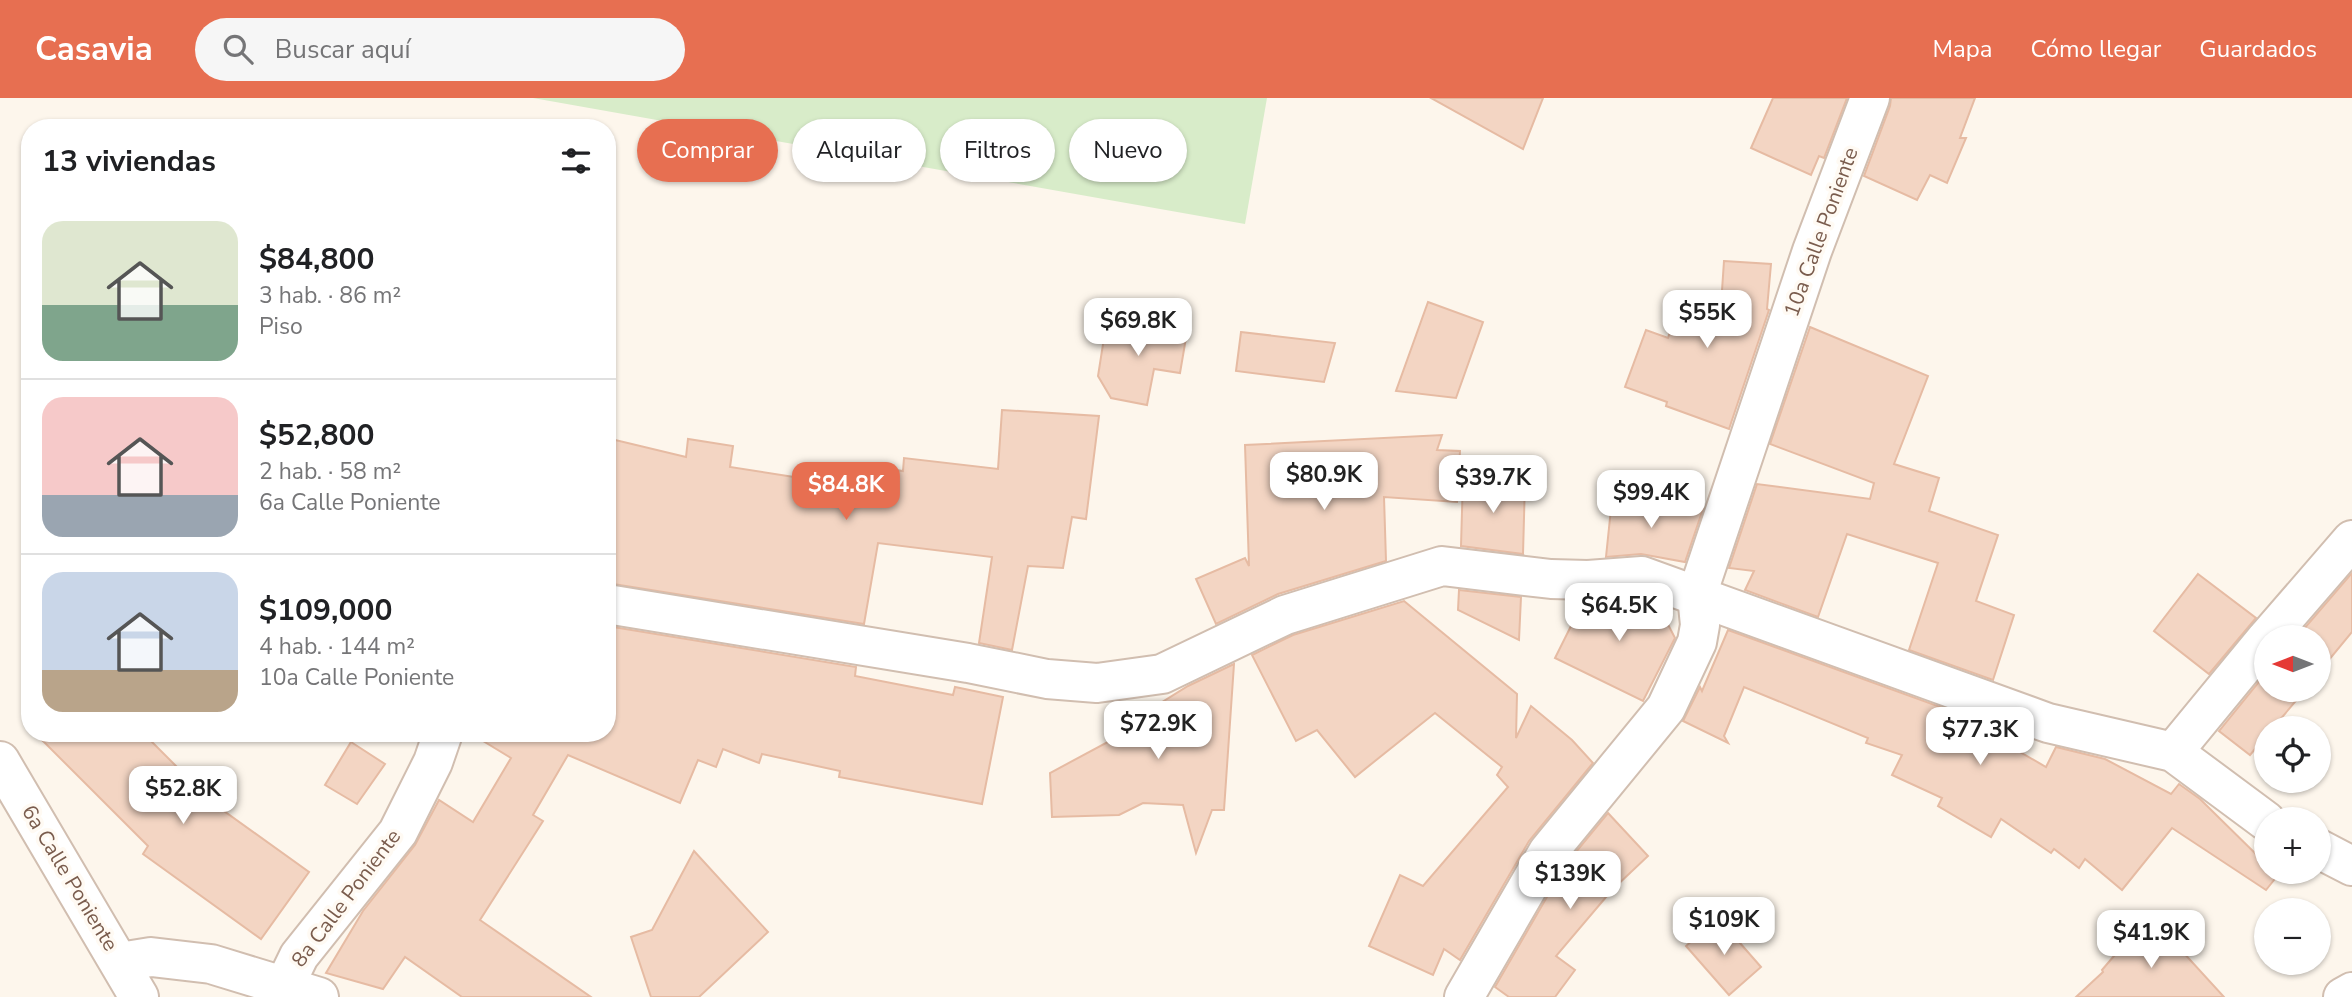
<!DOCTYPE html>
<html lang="es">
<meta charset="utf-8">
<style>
:root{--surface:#fff;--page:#f6f6f6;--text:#202124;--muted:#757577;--line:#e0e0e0;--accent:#e76f51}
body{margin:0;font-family:"Nunito Sans",sans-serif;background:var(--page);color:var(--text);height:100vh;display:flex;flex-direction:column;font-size:26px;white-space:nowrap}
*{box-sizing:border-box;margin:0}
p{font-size:23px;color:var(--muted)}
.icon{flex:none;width:38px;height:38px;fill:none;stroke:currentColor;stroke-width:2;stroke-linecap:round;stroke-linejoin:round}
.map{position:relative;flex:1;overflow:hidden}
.panel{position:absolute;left:21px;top:21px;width:595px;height:623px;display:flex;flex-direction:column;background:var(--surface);border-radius:28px;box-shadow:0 2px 5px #0004}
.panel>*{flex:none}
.hud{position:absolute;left:637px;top:21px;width:665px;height:63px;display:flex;gap:14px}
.needle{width:46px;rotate:270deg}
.controls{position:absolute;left:2254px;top:527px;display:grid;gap:14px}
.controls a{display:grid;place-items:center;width:77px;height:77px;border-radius:50%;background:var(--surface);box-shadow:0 2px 5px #0004;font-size:35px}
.price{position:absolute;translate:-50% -60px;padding:0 16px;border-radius:14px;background:#fff;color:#222;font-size:23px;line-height:46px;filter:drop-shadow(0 2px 4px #0008)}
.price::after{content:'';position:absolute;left:50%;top:42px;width:21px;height:16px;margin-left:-10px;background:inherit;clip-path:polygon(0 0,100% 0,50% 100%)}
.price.active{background:var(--accent);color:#fff}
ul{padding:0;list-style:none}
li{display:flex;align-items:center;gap:21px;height:175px;padding:0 21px}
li+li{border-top:2px solid var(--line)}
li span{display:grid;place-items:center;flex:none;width:196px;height:140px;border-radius:21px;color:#555}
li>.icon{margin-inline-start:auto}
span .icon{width:84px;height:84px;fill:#fffc;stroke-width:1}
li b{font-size:30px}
h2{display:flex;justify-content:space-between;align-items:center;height:84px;padding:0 21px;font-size:30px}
.tag{padding:0 24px;border-radius:32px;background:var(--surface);box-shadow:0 2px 5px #0004;font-size:24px;line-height:63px}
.tag.active{background:var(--accent);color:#fff}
header{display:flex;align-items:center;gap:42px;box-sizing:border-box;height:98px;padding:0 35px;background:var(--accent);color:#fff}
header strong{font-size:33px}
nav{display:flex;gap:38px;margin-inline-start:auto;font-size:24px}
.search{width:490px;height:63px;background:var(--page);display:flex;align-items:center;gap:18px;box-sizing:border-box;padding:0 24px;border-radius:38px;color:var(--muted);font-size:26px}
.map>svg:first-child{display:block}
.green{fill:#d8ecc9}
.building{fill:#f3d5c3;stroke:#e6bba3;stroke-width:2}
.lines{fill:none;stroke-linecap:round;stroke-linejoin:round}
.minor-casing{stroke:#d1beb0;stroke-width:42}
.minor{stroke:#fff;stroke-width:38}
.labels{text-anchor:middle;stroke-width:7;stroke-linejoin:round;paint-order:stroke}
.street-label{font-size:21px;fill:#7a5c4d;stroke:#fffaf3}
</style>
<header>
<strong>Casavia</strong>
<div class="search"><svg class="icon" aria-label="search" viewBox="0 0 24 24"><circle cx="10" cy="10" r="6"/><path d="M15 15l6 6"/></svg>Buscar aquí</div>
<nav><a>Mapa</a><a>Cómo llegar</a><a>Guardados</a></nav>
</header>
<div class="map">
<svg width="2352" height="899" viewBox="0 0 2352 899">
<rect width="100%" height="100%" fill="#fdf6ec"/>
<path class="green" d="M533,0H1267L1245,126Z"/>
<g class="building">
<path d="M1431,0H1543L1523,51Z"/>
<path d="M1773,0H1847L1824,60L1819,58L1811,77L1751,50Z"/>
<path d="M1891,0H1975L1960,40H1966L1947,85L1930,77L1917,102L1864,78L1890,8Z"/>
<path d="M1724,163L1771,166L1767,211L1769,212L1729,331L1666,308L1667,304L1625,289L1646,232L1668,240L1678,208L1720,222Z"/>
<path d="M1428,204L1483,224L1456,300L1396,293Z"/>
<path d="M1107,221L1187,234L1180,275L1154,271L1147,307L1111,300L1098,278Z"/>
<path d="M1810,229L1928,278L1894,366L1939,380L1929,413L1998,437L1976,503L2014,517L1993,582L1909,552L1938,465L1847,436L1818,519L1745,492L1754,473L1729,470L1757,386L1870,401L1874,385L1770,346Z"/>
<path d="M1241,234L1335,245L1324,284L1236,273Z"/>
<path d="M1002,312L1099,318L1086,421L1072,419L1063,470L1028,468L1012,552L979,545L992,459L878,445L864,526L607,485V340L686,359L688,341L733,348L730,369L871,391L874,369L903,373L904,360L998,371Z"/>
<path d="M1442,337L1437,352L1460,353L1457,404L1384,399L1386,463L1278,496L1216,526L1196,481L1245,460L1249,468L1245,347Z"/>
<path d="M1463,379L1525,383L1523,456L1461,448Z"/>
<path d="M1612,401L1703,411L1685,464L1641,456L1606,459Z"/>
<path d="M2352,475V534L2319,574V539H2297Z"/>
<path d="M2198,476L2256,520L2209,576L2154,533Z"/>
<path d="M1459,492L1521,499L1519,542L1458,512Z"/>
<path d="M1639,500L1658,507L1675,540L1643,603L1555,560L1583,504Z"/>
<path d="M1404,503L1517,596L1516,640L1531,608L1572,642L1593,665L1529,743L1460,862L1444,851L1433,877L1369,848L1400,777L1423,788L1508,689L1497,677L1502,669L1435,615L1355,679L1317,632L1296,643L1252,557L1293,537Z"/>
<path d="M607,528L856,569L855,578L953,597L955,589L1003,599L982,706L839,679L840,673L762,656L759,665L723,651L716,669L698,662L680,705L568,657L533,717L543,723L480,822L591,899H462L405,859L383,891L326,875L363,813L415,747L439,702L473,724L511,660L470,635H607Z"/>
<path d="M1728,532L1979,623L1977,629L2046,669L2056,649L2105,661L2171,696L2179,686L2200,701L2266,766V774H2274L2278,777L2266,792L2172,730L2122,792L2085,761L2079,770L2054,751L2051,755L2001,721L1991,739L1938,708L1942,700L1892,677L1902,657L1866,645L1868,640L1744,589L1724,638L1728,645L1683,623L1700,589L1702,593Z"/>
<path d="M1234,566L1224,712H1212L1196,755L1183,707L1143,705L1119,717L1052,719L1050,675L1147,623L1143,616L1188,588Z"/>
<path d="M2266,575V592H2305L2273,630H2266V638L2250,657L2219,633Z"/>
<path d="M35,635H143L183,675L178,680L309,774L261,841L143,756L148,748Z"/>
<path d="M351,644L385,666L357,706L325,687Z"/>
<path d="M1608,715L1648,758L1612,792L1556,858L1575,872L1555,899H1509L1495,889L1566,766Z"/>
<path d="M694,753L768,834L699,899H651L631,839L652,832Z"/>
<path d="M2149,817L2224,899H2076L2103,874L2102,872Z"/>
<path d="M1718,820L1761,869L1729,897L1686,848Z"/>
</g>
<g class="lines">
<defs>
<g id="minor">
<path d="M607,506L968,565L1047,581L1097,585L1162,576L1285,517L1442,468L1551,481L1588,482L1642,478L2048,625L2173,654L2266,723"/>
<path d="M2268,539L2352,442"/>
<path d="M2173,654L2266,541"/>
<path d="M0,663L139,899"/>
<path d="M2319,751L2352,768"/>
<path d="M120,864L151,859L211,866L319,899"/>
<path d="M284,889L299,858L398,734L433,664L443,635"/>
<path d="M1464,899L1548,754L1666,610L1697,544L1700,527L1697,497L1812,153L1870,0"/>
<path d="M2343,899L2352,894"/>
</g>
</defs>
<use href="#minor" class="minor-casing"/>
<use href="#minor" class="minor"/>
</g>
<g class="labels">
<g class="street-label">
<text transform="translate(1821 134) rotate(-70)" y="7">10a Calle Poniente</text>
<text transform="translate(70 780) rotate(59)" y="7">6a Calle Poniente</text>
<text transform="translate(346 800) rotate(-53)" y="7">8a Calle Poniente</text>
</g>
</g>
</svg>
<div class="controls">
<a><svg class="needle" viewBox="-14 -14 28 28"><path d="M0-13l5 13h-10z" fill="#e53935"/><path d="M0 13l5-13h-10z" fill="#757577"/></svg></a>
<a><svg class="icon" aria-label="locate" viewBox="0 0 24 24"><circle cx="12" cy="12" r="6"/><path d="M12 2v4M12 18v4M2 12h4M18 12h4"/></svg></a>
<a>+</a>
<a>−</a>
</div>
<b class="price" style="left:1707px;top:252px">$55K</b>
<b class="price" style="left:1138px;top:260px">$69.8K</b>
<b class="price" style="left:1324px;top:414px">$80.9K</b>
<b class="price" style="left:1493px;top:417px">$39.7K</b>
<b class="price active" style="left:846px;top:424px">$84.8K</b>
<b class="price" style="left:1651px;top:432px">$99.4K</b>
<b class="price" style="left:1619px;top:545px">$64.5K</b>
<b class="price" style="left:1158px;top:663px">$72.9K</b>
<b class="price" style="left:1980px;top:669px">$77.3K</b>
<b class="price" style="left:183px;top:728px">$52.8K</b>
<b class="price" style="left:1570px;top:813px">$139K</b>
<b class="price" style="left:1724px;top:859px">$109K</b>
<b class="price" style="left:2151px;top:872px">$41.9K</b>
<div class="hud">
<a class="tag active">Comprar</a>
<a class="tag">Alquilar</a>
<a class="tag">Filtros</a>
<a class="tag">Nuevo</a>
</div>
<section class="panel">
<h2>13 viviendas<svg class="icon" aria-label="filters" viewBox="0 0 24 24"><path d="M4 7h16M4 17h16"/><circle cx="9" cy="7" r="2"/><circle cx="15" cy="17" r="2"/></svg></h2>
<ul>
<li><span style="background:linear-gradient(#dfe7d0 60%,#7fa58c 0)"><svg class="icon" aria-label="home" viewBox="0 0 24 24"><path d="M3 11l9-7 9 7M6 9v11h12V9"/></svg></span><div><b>$84,800</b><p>3 hab. · 86 m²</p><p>Piso</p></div></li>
<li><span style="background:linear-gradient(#f6c9c9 70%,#9aa5b1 0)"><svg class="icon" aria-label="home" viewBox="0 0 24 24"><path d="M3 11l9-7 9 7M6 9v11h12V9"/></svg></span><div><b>$52,800</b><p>2 hab. · 58 m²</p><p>6a Calle Poniente</p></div></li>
<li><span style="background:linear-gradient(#c9d6e8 70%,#b9a48a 0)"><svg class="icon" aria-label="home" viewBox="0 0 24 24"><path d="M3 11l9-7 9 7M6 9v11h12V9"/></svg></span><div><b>$109,000</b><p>4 hab. · 144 m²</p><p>10a Calle Poniente</p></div></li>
</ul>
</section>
</div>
